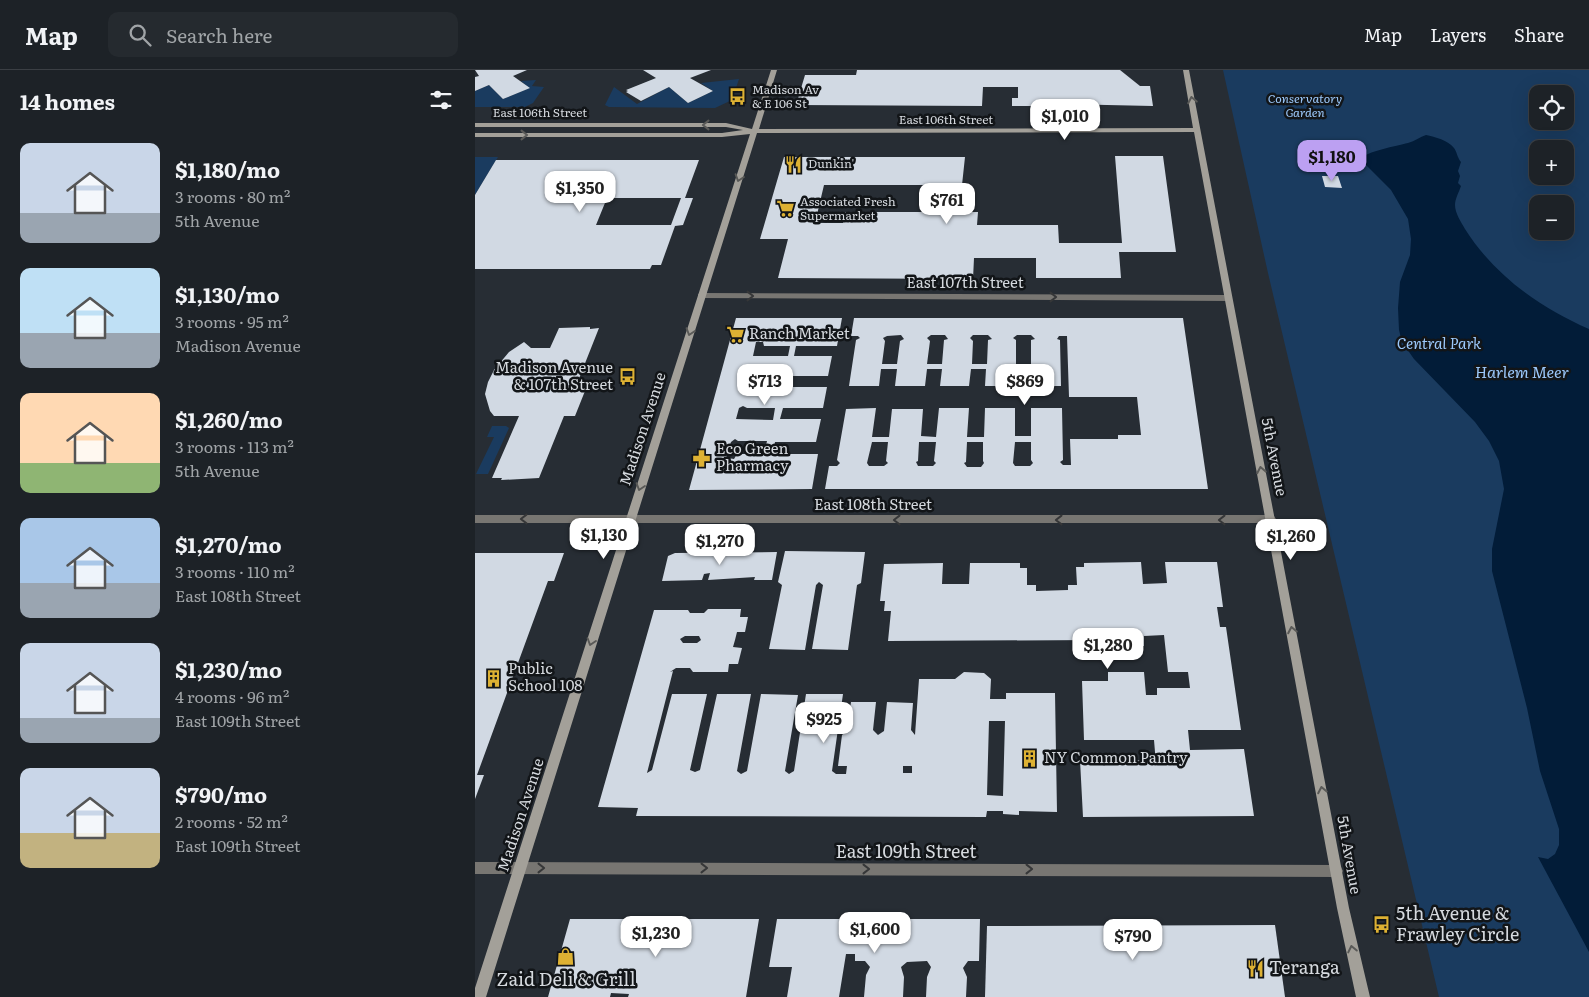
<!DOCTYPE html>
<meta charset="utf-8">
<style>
:root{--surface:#1d2227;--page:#252a2f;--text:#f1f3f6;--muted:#a0a4a7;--line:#3b3f44;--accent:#bca0f2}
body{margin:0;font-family:Literata,serif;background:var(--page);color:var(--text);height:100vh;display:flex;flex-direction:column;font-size:19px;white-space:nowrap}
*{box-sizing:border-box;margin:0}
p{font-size:16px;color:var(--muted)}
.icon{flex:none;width:28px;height:28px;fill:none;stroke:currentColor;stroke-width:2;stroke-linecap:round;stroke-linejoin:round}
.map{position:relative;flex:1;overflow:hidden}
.sheet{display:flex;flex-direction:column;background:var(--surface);width:475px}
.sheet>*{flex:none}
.buttons{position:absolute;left:1054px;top:15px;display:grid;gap:10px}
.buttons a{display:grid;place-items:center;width:45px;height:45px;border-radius:10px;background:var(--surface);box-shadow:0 5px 20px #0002,0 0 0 1px var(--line);font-size:25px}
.price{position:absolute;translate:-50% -42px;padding:0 11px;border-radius:10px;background:#fff;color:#222;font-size:16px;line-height:32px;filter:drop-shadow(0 1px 2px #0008)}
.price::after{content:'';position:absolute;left:50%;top:30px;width:15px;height:11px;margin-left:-8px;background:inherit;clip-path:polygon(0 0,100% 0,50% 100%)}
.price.on{background:var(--accent);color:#111}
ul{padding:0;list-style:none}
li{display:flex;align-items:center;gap:15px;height:125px;padding:0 20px}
li span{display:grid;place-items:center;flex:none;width:140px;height:100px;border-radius:10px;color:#555}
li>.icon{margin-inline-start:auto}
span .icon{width:60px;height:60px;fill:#fffc;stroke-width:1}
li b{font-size:21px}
h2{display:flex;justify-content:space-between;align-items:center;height:60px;padding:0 20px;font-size:21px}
header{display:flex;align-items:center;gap:30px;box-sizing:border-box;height:70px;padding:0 25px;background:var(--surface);border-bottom:1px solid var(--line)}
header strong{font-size:24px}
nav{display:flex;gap:28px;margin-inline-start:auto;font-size:18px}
.search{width:350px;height:45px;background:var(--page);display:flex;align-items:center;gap:12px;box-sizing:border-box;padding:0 18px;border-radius:10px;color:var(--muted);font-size:19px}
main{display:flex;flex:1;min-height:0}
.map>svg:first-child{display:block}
.green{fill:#1a3b5f;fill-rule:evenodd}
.water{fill:#021c38}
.building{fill:#d1d9e3;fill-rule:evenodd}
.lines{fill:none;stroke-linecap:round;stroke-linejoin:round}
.street{fill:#787672;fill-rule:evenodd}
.secondary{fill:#a3a099;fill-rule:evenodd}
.oneway{stroke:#5a5a58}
.oneway2{stroke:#363738}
.labels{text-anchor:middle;stroke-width:5;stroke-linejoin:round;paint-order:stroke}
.far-poi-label{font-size:12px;fill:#d5d9de;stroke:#121518;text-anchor:start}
.far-park-label{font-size:12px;font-style:italic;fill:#9cc9fc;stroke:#121518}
.far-street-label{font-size:12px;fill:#d5d9de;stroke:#121518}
.street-label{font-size:15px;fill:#d5d9de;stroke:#121518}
.poi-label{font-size:15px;fill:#d5d9de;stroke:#121518;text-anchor:start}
.park-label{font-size:15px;font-style:italic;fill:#9cc9fc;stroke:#121518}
.water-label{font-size:16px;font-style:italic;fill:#9bc8fb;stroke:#121518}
.near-street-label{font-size:18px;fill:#d5d9de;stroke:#121518}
.near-poi-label{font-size:18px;fill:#d5d9de;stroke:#121518;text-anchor:start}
</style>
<header>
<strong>Map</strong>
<div class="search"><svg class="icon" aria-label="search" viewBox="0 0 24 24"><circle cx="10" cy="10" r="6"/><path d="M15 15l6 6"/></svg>Search here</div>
<nav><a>Map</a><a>Layers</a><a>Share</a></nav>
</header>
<main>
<section class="sheet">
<h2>14 homes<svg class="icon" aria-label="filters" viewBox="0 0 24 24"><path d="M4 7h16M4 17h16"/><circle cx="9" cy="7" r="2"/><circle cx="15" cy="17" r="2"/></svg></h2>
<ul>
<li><span style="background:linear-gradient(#c9d6e8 70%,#9aa5b1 0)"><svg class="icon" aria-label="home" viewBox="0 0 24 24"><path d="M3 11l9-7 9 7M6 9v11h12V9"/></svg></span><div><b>$1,180/mo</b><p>3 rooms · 80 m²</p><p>5th Avenue</p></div></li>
<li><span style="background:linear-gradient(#bfe0f5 65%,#9aa5b1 0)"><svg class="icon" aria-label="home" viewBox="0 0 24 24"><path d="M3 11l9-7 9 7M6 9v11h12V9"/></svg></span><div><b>$1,130/mo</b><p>3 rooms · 95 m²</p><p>Madison Avenue</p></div></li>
<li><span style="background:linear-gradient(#ffd9b3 70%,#8fb573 0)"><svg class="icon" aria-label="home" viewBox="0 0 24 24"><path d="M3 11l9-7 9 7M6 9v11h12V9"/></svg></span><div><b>$1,260/mo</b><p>3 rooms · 113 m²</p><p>5th Avenue</p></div></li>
<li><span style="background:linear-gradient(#a9c7e8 65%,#9aa5b1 0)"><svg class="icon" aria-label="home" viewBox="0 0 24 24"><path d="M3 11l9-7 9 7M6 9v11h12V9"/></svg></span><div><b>$1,270/mo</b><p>3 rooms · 110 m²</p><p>East 108th Street</p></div></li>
<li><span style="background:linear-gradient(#c9d6e8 75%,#9aa5b1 0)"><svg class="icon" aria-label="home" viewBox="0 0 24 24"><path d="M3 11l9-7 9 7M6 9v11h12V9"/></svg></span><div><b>$1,230/mo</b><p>4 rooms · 96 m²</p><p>East 109th Street</p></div></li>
<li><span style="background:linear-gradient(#c9d6e8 65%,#c2b280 0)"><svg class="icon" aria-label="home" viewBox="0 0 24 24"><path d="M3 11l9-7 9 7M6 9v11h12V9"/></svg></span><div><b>$790/mo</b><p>2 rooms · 52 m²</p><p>East 109th Street</p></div></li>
</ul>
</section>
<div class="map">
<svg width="1114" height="927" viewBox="0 0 1114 927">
<rect width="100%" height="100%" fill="#272d34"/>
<g class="green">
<path d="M748,0H1114V927H964L793,203ZM1062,24H1090V51H1062ZM1062,79H1090V106H1062ZM1062,134H1090V161H1062Z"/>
<path d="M264,9L257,30L240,38L134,37L130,35L139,17L162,34L194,17L213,33L238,21L226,13Z"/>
<path d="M61,10L57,16L69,17L58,33L50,37H0V21L14,15L28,29L54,18L46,11Z"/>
<path d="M0,87H23L0,125Z"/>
<path d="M17,356H31L34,358L13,404H1L19,367H12Z"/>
</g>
<path class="water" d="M951,65C960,67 973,70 979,78C982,82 982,87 986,92L983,101L985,106L983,113L986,116C984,122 980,129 980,135C980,143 986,152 990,159C1019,205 1065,238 1114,259V882L1063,787L1073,789L1080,784L1084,775V759L1065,701L1052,638L1017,501V479L1029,419L1024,391L1014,371L1000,352L939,289L927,272L924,260L923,238L925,212L935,185L936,169L933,149L916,120L885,89C893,81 921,76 933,73C940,71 945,67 951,65Z"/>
<g class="building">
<path d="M0,0H52L38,6L55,18L28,29L14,15L0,21V7L4,6Z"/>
<path d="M168,0H236L215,8L238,21L213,33L194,17L166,31L151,22L153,21L151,20L181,8Z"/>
<path d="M382,0H645L665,16H675L678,36L586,34V36H537V28H543V17H508L507,36L321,35L330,5H381Z"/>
<path d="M640,86H688L701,182H644L646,208H561V188H499L498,209L303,208L313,169H285L309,87H490L487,115H349L340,153H368L370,142H503L502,155H583L584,173H647Z"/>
<path d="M21,90H224L210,128H218L208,155L200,156L186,195H177L175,199H0V125ZM132,128H206L196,155H121Z"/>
<path d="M847,106H863L867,118L850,117Z"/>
<path d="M261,248H367L362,276H321L319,286H357L353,306H315L312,317H352L348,338H308L305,349H346L341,372H300L298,384H343L337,419L214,420ZM281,272H288L289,276H315L313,286H278ZM276,305L307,306L305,318H269L272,306ZM268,336L272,338H300L298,350L261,349L264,338ZM260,369L263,371H292L289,384H262L259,389L253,388L251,386L256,372Z"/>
<path d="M379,248H708L733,419H350L354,396H362L365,393L362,390L371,339L401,338L397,367H414L417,339H448L446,366L461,367L464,338H494L492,367H509L510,338H540V366H556V338H587L588,390L585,392L588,395H596L595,369H643V365H666L662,327H594L592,266H584L582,269L585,270L586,316H556V298H541L540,316H510L511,299H496L494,316H465L467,299H452L450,316H420L422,299H406L404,316H374L381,270L385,268L383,266H376ZM426,265L429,269L425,271L422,294H407L410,271L408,268L412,266ZM456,265H470L473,269L469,270L467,294H452L455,271L452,268ZM498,265H513L517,269L513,270L512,294H497L498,271L495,268ZM542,265H556L560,269L556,270V294H541V270L538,268ZM397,372H413L411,391L413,393L409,396H394L392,393ZM444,372H461L459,391L461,393L458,396H443L441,392L443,391ZM492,372H508V391L509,393L506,397H492L489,393L491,392ZM540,372H556V390L558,393L555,396H540L538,393Z"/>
<path d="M115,257V259L124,258L103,311H114L100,346H89L64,408L26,410L27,408H17L44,346H19L15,341L10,324L13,312L19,300L34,282L49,272L56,278H75L84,258Z"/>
<path d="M310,481L390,482L386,513L382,515L373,580L337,579L348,515L344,512L341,515L330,580L294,579L307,515L303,512Z"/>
<path d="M302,482L297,510H279L280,507L233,510L235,503L229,504L227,510L187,511L193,486L200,483Z"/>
<path d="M0,483H89L79,511H73L2,705H9L0,729Z"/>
<path d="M666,492L668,514L692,513L690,492H742L748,537H742L745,557H751L766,660H713L715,680L769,679L779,746L608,747L605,690H672L673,694H681L679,670H609L607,611H633V602H669L671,625H682V618H715L713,602H693L689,565L669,566V576H620V570L413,571L416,541H409L410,531H405L409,494L468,493L467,514H494L495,493H545V498H552V515H561V521L593,520V515H602L601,497H609V493Z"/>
<path d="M233,539H266L265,547H273L270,562H262L260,570L258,577L267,578L263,594H254L253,602H218L215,598H201L195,602L198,601L172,703L177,700L197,624H232L215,700L220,702L225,700L242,624H276L262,701L266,704L272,701L286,624L323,625L310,701L314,704L319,701L331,624H368L357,701L361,704H371L372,696H363L367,665L372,660L376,632H401L398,660L403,665L409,661L412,632L438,633L436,660L440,665L444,609H480L489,602L509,603L516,609L515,629H531V623H580L582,742L544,741V745L528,744V741H512L511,747L161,746L163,738L123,737L179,540H213L215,543H229ZM210,566H224L226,570L222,573H208L205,569ZM514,651H530L528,726L512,725ZM428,696H437V703H428Z"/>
<path d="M95,849H284L271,927H153L154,924L136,923L135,927H73Z"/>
<path d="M302,849H505L504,891H493L488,898L492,907L491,927H451L452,907L456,897L452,891L432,892L426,897L429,907L428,927H389L391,905L395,897L390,891H380V884H371L364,927H312L317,897H294Z"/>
<path d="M800,855L810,927H510L512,856Z"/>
</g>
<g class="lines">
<g class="street">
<path d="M226,223L753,225L757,228L753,231L223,228V224Z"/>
<path d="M0,445H796L799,446L801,449L799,452L796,453H0Z"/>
<path d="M0,792L862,795L866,797L868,801L866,805L862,807L0,804Z"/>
</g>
<path class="secondary" d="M296,0H302L284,59L718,58L708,0H714L874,838L895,927H881L862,838L719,62L282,63L11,927H0V918L275,64L247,67H0V63H247L268,60L251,57H0V53H251L277,59Z"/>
</g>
<defs><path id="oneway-chevron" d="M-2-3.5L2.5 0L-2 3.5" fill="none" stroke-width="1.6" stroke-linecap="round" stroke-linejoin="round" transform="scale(1.25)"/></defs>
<g class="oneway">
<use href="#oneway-chevron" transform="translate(717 30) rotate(-101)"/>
<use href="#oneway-chevron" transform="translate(231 55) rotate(-180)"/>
<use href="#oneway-chevron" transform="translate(49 65)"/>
<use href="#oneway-chevron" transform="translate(264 108) rotate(108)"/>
<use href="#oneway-chevron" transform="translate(215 262) rotate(108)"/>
<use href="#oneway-chevron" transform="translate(786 400) rotate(-101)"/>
<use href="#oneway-chevron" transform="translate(165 417) rotate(108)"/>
<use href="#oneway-chevron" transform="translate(817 560) rotate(-101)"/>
<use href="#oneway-chevron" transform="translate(116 572) rotate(108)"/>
<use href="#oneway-chevron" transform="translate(847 720) rotate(-101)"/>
<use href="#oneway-chevron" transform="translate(877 879) rotate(-102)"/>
</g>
<g class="oneway2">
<use href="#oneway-chevron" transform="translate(275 226)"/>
<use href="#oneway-chevron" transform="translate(578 227)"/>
<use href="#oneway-chevron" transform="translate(49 449) rotate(-180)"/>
<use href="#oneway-chevron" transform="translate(422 450) rotate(-180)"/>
<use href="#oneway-chevron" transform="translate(584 450) rotate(-180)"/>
<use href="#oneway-chevron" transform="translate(747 450) rotate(180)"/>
<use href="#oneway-chevron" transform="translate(66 798)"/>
<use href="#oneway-chevron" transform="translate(229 798)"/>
<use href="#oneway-chevron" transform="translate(391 799)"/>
<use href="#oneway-chevron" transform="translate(554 799)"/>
</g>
<defs>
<symbol id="bus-bare" viewBox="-9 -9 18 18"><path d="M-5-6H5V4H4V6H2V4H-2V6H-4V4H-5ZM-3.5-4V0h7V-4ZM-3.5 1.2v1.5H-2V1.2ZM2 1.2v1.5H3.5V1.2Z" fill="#ddb133" stroke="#121518" stroke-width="2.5" paint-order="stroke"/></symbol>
<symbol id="restaurant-bare" viewBox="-9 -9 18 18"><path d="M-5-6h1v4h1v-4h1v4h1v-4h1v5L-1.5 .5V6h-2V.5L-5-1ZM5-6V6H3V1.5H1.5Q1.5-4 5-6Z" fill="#ddb133" stroke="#121518" stroke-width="2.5" paint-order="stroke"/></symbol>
<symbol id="supermarket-bare" viewBox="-9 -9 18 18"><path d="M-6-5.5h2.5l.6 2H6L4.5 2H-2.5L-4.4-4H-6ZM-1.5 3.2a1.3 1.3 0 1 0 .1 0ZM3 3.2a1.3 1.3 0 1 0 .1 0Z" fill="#ddb133" stroke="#121518" stroke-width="2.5" paint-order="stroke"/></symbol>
<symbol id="pharmacy-bare" viewBox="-9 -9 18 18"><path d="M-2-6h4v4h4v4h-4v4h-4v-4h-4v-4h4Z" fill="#ddb133" stroke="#121518" stroke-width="2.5" paint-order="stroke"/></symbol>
<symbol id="building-bare" viewBox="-9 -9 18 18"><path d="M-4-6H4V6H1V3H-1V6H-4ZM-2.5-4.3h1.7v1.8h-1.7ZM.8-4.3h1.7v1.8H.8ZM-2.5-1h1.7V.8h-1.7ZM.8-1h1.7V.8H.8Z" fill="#ddb133" stroke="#121518" stroke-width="2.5" paint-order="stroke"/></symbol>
<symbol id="shop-bare" viewBox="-9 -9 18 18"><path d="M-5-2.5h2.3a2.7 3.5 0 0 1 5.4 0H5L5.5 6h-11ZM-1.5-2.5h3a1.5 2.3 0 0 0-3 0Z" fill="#ddb133" stroke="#121518" stroke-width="2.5" paint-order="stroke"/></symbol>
</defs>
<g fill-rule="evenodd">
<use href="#bus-bare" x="250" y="14" width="25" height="25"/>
<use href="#restaurant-bare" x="306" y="82" width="25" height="25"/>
<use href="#supermarket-bare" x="298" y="126" width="25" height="25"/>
<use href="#supermarket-bare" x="248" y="252" width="25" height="25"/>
<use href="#bus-bare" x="140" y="294" width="25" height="25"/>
<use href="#pharmacy-bare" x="214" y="376" width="25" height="25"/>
<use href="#building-bare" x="6" y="596" width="25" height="25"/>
<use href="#building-bare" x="542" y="676" width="25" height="25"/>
<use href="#bus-bare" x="894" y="842" width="25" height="25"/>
<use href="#shop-bare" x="78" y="874" width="25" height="25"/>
<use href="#restaurant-bare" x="768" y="886" width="25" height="25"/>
</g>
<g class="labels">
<g class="far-poi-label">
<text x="277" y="24">Madison Av<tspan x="277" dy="14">&amp; E 106 St</tspan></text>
<text x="333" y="98">Dunkin'</text>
<text x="325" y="136">Associated Fresh<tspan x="325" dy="14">Supermarket</tspan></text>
</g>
<g class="far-park-label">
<text x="830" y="33">Conservatory<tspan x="830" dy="14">Garden</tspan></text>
</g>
<g class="far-street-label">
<text x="65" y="47">East 106th Street</text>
<text x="471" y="54">East 106th Street</text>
</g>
<g class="street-label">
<text x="490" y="218">East 107th Street</text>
<text transform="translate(168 359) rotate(-72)" y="5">Madison Avenue</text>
<text transform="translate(799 387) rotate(79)" y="5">5th Avenue</text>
<text x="398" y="440">East 108th Street</text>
<text transform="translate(46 745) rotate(-72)" y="5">Madison Avenue</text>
<text transform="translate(874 785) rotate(80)" y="5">5th Avenue</text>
</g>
<g class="poi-label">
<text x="274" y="269">Ranch Market</text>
<text x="138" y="303" text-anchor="end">Madison Avenue<tspan x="138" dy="17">&amp; 107th Street</tspan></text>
<text x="241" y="384">Eco Green<tspan x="241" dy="17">Pharmacy</tspan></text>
<text x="33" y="604">Public<tspan x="33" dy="17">School 108</tspan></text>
<text x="569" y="693">NY Common Pantry</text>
</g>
<g class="park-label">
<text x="964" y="279">Central Park</text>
</g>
<g class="water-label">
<text x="1047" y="308">Harlem Meer</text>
</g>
<g class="near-street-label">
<text x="431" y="788">East 109th Street</text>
</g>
<g class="near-poi-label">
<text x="921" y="850">5th Avenue &amp;<tspan x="921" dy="21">Frawley Circle</tspan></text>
<text x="794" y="904">Teranga</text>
<text x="91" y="916" text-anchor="middle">Zaid Deli &amp; Grill</text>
</g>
</g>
</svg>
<div class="buttons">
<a><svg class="icon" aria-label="locate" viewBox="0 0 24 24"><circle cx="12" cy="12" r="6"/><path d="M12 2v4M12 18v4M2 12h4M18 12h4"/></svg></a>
<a>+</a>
<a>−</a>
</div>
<b class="price" style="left:590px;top:71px">$1,010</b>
<b class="price on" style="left:857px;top:112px">$1,180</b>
<b class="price" style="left:105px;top:143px">$1,350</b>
<b class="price" style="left:472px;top:155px">$761</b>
<b class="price" style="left:290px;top:336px">$713</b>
<b class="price" style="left:550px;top:336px">$869</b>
<b class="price" style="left:129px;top:490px">$1,130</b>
<b class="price" style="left:816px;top:491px">$1,260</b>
<b class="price" style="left:245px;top:496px">$1,270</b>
<b class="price" style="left:633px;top:600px">$1,280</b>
<b class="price" style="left:349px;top:674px">$925</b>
<b class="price" style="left:400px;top:884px">$1,600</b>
<b class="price" style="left:181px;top:888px">$1,230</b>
<b class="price" style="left:658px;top:891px">$790</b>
</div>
</main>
